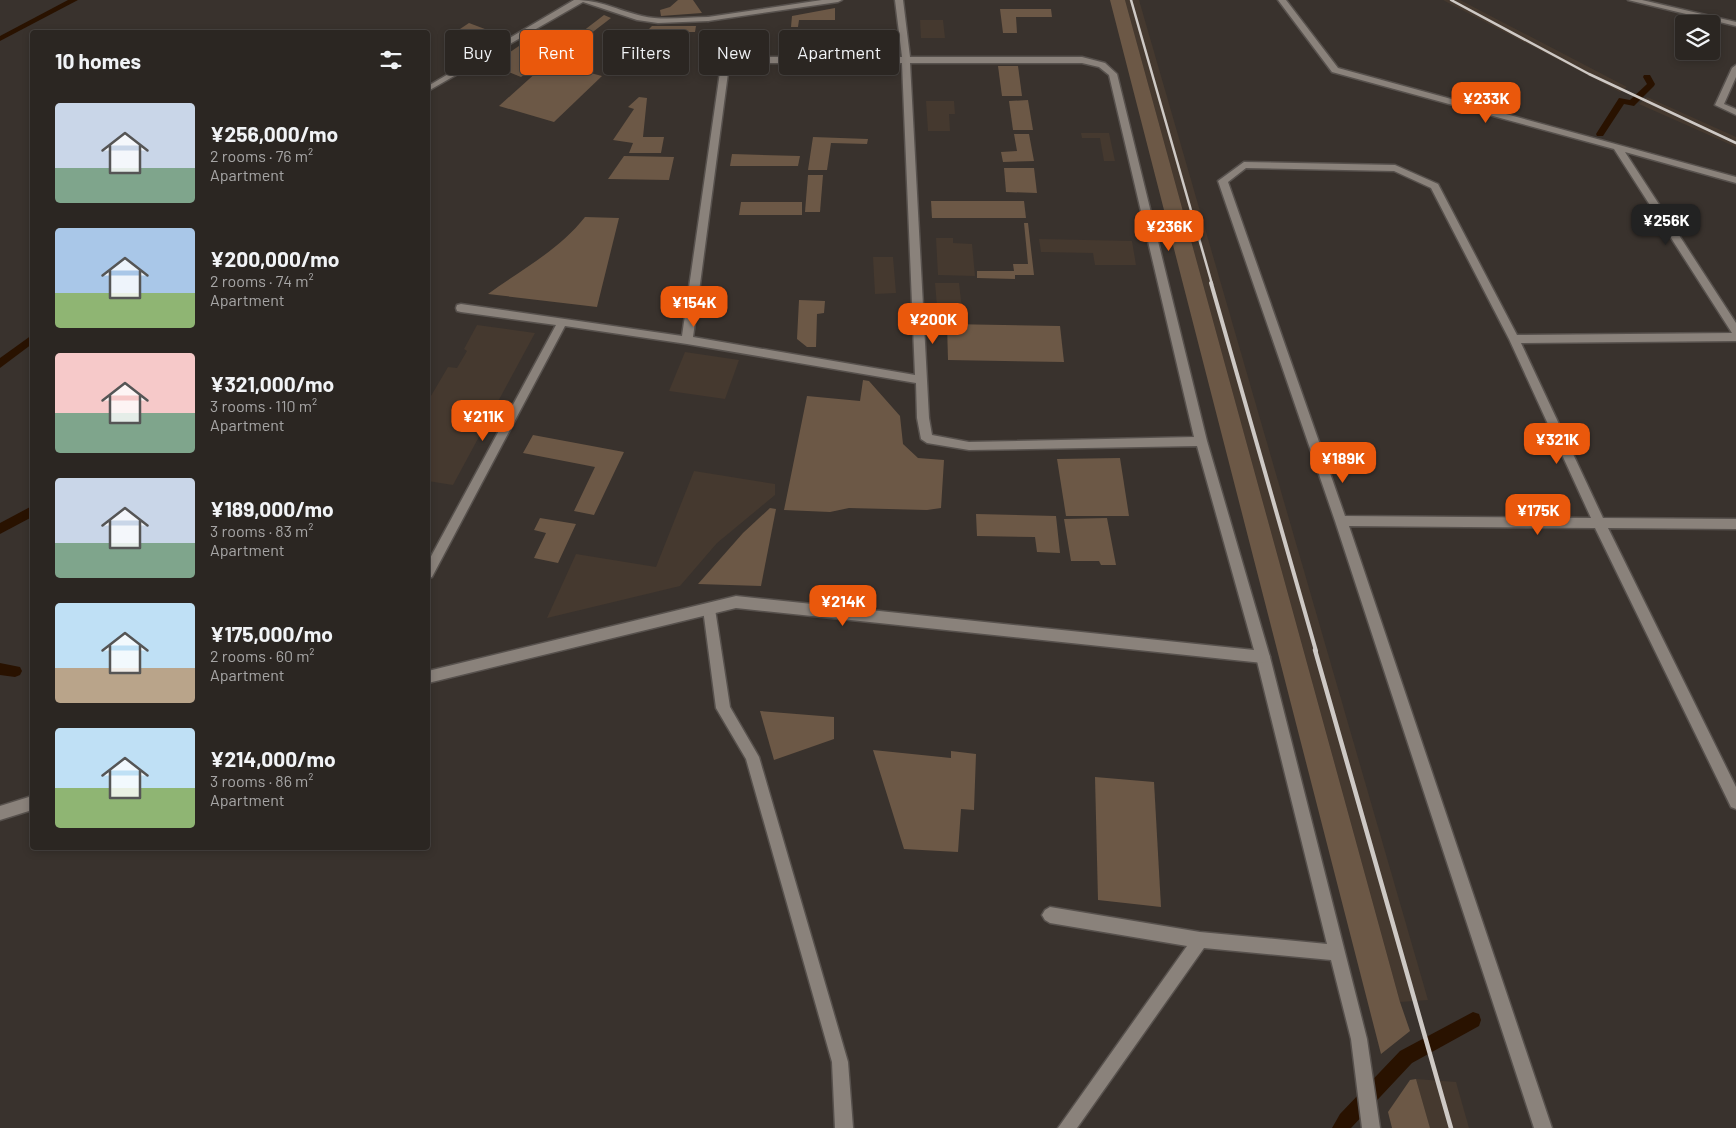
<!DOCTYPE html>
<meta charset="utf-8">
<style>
:root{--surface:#2b2622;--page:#37322f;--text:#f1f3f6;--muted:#a6a5a5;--line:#474340;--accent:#ea580c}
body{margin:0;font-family:Barlow,sans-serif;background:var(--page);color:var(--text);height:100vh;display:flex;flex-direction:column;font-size:19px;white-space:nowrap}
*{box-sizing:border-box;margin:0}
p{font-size:16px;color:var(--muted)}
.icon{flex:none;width:28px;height:28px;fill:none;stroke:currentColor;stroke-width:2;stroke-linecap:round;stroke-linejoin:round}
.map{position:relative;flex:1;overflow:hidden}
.details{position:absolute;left:30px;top:30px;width:400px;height:820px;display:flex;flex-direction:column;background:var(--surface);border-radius:5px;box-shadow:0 2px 8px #0003,0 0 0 1px var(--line)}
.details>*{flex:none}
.banner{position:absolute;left:445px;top:30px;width:475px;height:45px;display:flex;gap:10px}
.fabs{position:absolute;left:1675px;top:15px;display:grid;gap:10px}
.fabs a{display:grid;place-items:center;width:45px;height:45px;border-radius:5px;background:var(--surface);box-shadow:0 2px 8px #0003,0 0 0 1px var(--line);font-size:25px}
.price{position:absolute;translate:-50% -42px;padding:0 11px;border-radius:10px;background:var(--accent);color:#fff;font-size:16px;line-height:32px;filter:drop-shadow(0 1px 2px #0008)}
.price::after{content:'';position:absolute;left:50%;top:30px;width:15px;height:11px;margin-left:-8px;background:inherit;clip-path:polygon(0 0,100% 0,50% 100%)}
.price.current{background:#222;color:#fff}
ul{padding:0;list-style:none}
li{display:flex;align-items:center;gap:15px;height:125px;padding:0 25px}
li span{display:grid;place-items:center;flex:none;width:140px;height:100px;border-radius:5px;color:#555}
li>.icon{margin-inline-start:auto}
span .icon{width:60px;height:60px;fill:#fffc;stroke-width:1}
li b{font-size:21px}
h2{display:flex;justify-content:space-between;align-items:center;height:60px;padding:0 25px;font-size:21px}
.tag{padding:0 18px;border-radius:5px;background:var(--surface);box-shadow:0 2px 8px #0003,0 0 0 1px var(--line);font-size:18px;line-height:45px}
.tag.current{background:var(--accent);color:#fff}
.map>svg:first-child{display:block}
.built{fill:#45392f}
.green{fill:#6c5846}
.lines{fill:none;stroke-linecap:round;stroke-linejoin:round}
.stream{fill:#291200;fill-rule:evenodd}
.lane-casing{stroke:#57514d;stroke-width:3}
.street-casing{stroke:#57514d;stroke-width:3}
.lane{fill:#8a827b;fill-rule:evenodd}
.street{fill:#8a827b;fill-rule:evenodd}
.rail-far2{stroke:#cec9c5;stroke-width:2.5}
.rail-far1{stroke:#cec9c5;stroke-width:4}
.rail{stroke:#cec9c5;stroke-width:4.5}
</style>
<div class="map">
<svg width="1736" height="1128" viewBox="0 0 1736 1128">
<rect width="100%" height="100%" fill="#39322d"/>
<g class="built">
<path d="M1125,0H1139L1428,1000L1400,1002Z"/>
<path d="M1443,0H1460L1627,87L1620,92Z"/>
<path d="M920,20H943L945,38H921Z"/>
<path d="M881,40V54H844V41Z"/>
<path d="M1647,97L1736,137V147L1639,104Z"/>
<path d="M926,101H954L955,114H949L950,131H928Z"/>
<path d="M1081,133H1109L1115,161H1104L1100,138H1082Z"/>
<path d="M936,238H953V243L972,244L975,276L938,275Z"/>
<path d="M1039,239L1132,241L1136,265H1095L1093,253L1041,252Z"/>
<path d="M873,257H893L896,293L875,294Z"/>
<path d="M935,283H959L963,318H938Z"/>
<path d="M477,325L535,333L453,485L428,481V401L448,367L457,368L467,351L464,349Z"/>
<path d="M685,352L739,360L725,399L669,391Z"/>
<path d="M694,471L775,484V495L717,543L680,586L547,618L576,554L656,567Z"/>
<path d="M1416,1079L1456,1082L1469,1128H1430Z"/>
</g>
<g class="green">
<path d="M678,0H693L702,13L661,16L660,10L670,7Z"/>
<path d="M1110,0H1125L1400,1002L1410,1031L1381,1054Z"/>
<path d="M835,8V20H799L798,27H791L792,16Z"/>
<path d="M1000,9H1051L1052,17H1016L1017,33H1003Z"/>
<path d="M604,15L611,18L581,41L574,38Z"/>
<path d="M469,23L506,37L494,45L457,31Z"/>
<path d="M652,26H696L695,32H653L650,51H627Z"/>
<path d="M535,35L565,46L521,77L491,65Z"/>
<path d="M548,62L602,76L554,122L499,106Z"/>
<path d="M998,66H1018L1022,96H1002Z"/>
<path d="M639,97L647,98L643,137H664L661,153H629L633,143L613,140L634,109L628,107Z"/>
<path d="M1028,100L1033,130H1013L1009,101Z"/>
<path d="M1014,134H1029L1034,161L1003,162L1001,152L1017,151Z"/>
<path d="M813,137L868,139L867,144L831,143L827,170H808Z"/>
<path d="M732,154L800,156L798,166H730Z"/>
<path d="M624,156L674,157L669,180L608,179Z"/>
<path d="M1004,168H1034L1037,193L1006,192Z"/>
<path d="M808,175H823L820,212H805Z"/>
<path d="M931,201H1024L1026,218H932Z"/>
<path d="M741,202H802V215H739Z"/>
<path d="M585,217L619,218L597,307L488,294C521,270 559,250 585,217Z"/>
<path d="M1024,223H1028L1034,275H1015V279L977,278V271H1014L1013,264H1028Z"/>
<path d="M799,300L825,301L824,313L817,314L816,347H807L797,339Z"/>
<path d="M947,324L1060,326L1064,362L948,360Z"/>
<path d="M863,380L869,381L900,416L903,444L918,458L944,460L941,508L927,510L849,508L830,512L784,510L807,396L860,401Z"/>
<path d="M533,435L624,452L594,515L574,511L595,467L523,453Z"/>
<path d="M1120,458L1129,516H1066L1057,459Z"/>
<path d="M770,508L776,509L761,586L698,584L743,533Z"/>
<path d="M976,514L1056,516L1060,553L1037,552L1035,537L977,536Z"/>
<path d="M540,518L576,524L558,563L534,558L546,533L534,530Z"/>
<path d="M1107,518L1116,565H1101L1099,561H1071L1064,519Z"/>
<path d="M760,711L834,717V739L774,760Z"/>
<path d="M873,750L951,758V751L976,754L974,810L961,809L958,852L904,849Z"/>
<path d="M1095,777L1154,782L1161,907L1098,900Z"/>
<path d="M1416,1079L1430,1128H1392L1388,1112L1410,1080Z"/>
</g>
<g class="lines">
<g class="stream">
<path d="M68,0H78L0,41V36Z"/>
<path d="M1644,75H1650L1655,84L1654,86L1634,106L1624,104L1603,136H1597L1596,134L1619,98L1630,100L1647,84L1643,77Z"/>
<path d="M32,335V344L0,368V358Z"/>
<path d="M32,506V517L0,534V523Z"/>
<path d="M0,663L20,667L22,671L20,675L15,677L0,675Z"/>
<path d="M1473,1012L1479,1014L1481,1020L1479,1026L1412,1063L1351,1128H1332L1340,1114L1400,1051Z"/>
</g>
<defs>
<g id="lane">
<path d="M574,0C602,0 616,10 642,16C663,21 686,17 708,17L712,19L708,21L658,23L637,20L583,2L428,91V86Z"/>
<path d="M1628,0H1642L1736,22V26Z"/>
<path d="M709,603L714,605L715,609L730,707L759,757L848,1062L853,1128H835L832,1062L746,759L716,708L703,609L704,605Z"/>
<path d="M1263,651L1268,653L1270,657L1367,1039L1380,1128H1362L1351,1039L1331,960L1204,948L1077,1128H1058L1187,946L1050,923L1045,920L1042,915L1045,910L1050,907L1200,932L1327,944L1256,657L1258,653Z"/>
</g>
<g id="street">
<path d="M822,0H842L838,2L708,21L704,19L708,17Z"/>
<path d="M895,0H903L910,57H1082L1105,63L1117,74L1207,441L1270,657L1268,661L1263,663L736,608L428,683V671L736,596L1254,650L1197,446L969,450L927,443L921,439L917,418L916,383L687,344L565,326L432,577L428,578V562L556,325L461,312L457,311L456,308L457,305L461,304L682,336L720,72L757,57H902ZM758,63H902L915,375L693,337L728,73ZM910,63H1082L1099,67L1109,75L1194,437L969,442L932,435L929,418Z"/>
<path d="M1278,0H1286L1338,68L1736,177V183L1625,152L1736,323V341L1521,343L1603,518L1736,519V529L1608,528L1736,787V809L1731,807L1595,528L1349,526L1552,1128H1534L1335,521L1218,181L1244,162L1395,165L1438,184L1517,335L1732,333L1614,149L1332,72ZM1246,168L1394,171L1431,188L1509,339L1591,518L1345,516L1228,182Z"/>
<path d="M1736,65V77L1724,104L1736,109V115L1715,105L1732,68Z"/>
<path d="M32,796V810L0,820V806Z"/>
</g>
</defs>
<use href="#lane" class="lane-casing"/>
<use href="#street" class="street-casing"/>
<use href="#lane" class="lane"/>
<use href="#street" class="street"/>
<g class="rail-far2">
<path d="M1131,0L1212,284"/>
<path d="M1451,0L1589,74L1736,143"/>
</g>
<path class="rail-far1" d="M1211,283L1316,651"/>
<path class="rail" d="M1315,650L1451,1128"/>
</g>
</svg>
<div class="fabs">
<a><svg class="icon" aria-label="layers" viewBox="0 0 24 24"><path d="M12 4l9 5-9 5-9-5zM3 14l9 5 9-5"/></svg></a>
</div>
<b class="price" style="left:1486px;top:124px">¥233K</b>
<b class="price current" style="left:1666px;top:246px">¥256K</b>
<b class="price" style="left:1169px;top:252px">¥236K</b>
<b class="price" style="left:694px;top:328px">¥154K</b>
<b class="price" style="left:933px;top:345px">¥200K</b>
<b class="price" style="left:483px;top:442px">¥211K</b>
<b class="price" style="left:1557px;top:465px">¥321K</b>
<b class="price" style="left:1343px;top:484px">¥189K</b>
<b class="price" style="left:1538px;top:536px">¥175K</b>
<b class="price" style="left:843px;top:627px">¥214K</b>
<div class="banner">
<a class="tag">Buy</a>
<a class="tag current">Rent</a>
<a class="tag">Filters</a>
<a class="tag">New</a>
<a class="tag">Apartment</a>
</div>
<section class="details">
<h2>10 homes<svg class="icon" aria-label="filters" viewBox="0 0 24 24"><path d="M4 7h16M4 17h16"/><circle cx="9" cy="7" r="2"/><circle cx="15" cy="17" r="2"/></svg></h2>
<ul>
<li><span style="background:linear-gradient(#c9d6e8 65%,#7fa58c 0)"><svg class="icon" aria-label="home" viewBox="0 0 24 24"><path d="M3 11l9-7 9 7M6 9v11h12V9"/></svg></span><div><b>¥256,000/mo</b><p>2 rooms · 76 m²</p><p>Apartment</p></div></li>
<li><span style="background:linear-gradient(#a9c7e8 65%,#8fb573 0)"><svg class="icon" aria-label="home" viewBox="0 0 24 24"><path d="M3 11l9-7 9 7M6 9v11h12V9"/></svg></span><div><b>¥200,000/mo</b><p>2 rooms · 74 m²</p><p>Apartment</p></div></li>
<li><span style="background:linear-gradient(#f6c9c9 60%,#7fa58c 0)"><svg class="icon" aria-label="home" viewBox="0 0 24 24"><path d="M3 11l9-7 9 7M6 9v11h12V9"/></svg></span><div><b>¥321,000/mo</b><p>3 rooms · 110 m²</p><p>Apartment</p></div></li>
<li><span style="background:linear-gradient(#c9d6e8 65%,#7fa58c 0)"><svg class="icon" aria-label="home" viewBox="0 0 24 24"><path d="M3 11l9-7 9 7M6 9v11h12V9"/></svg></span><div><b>¥189,000/mo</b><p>3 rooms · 83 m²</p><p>Apartment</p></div></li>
<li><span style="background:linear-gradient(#bfe0f5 65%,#b9a48a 0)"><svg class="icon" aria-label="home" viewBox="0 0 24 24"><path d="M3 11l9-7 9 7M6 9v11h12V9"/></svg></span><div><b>¥175,000/mo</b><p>2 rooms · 60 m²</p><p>Apartment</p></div></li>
<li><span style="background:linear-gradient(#bfe0f5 60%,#8fb573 0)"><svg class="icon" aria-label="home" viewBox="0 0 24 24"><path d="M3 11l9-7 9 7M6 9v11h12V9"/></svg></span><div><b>¥214,000/mo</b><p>3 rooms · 86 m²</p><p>Apartment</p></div></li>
</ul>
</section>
</div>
